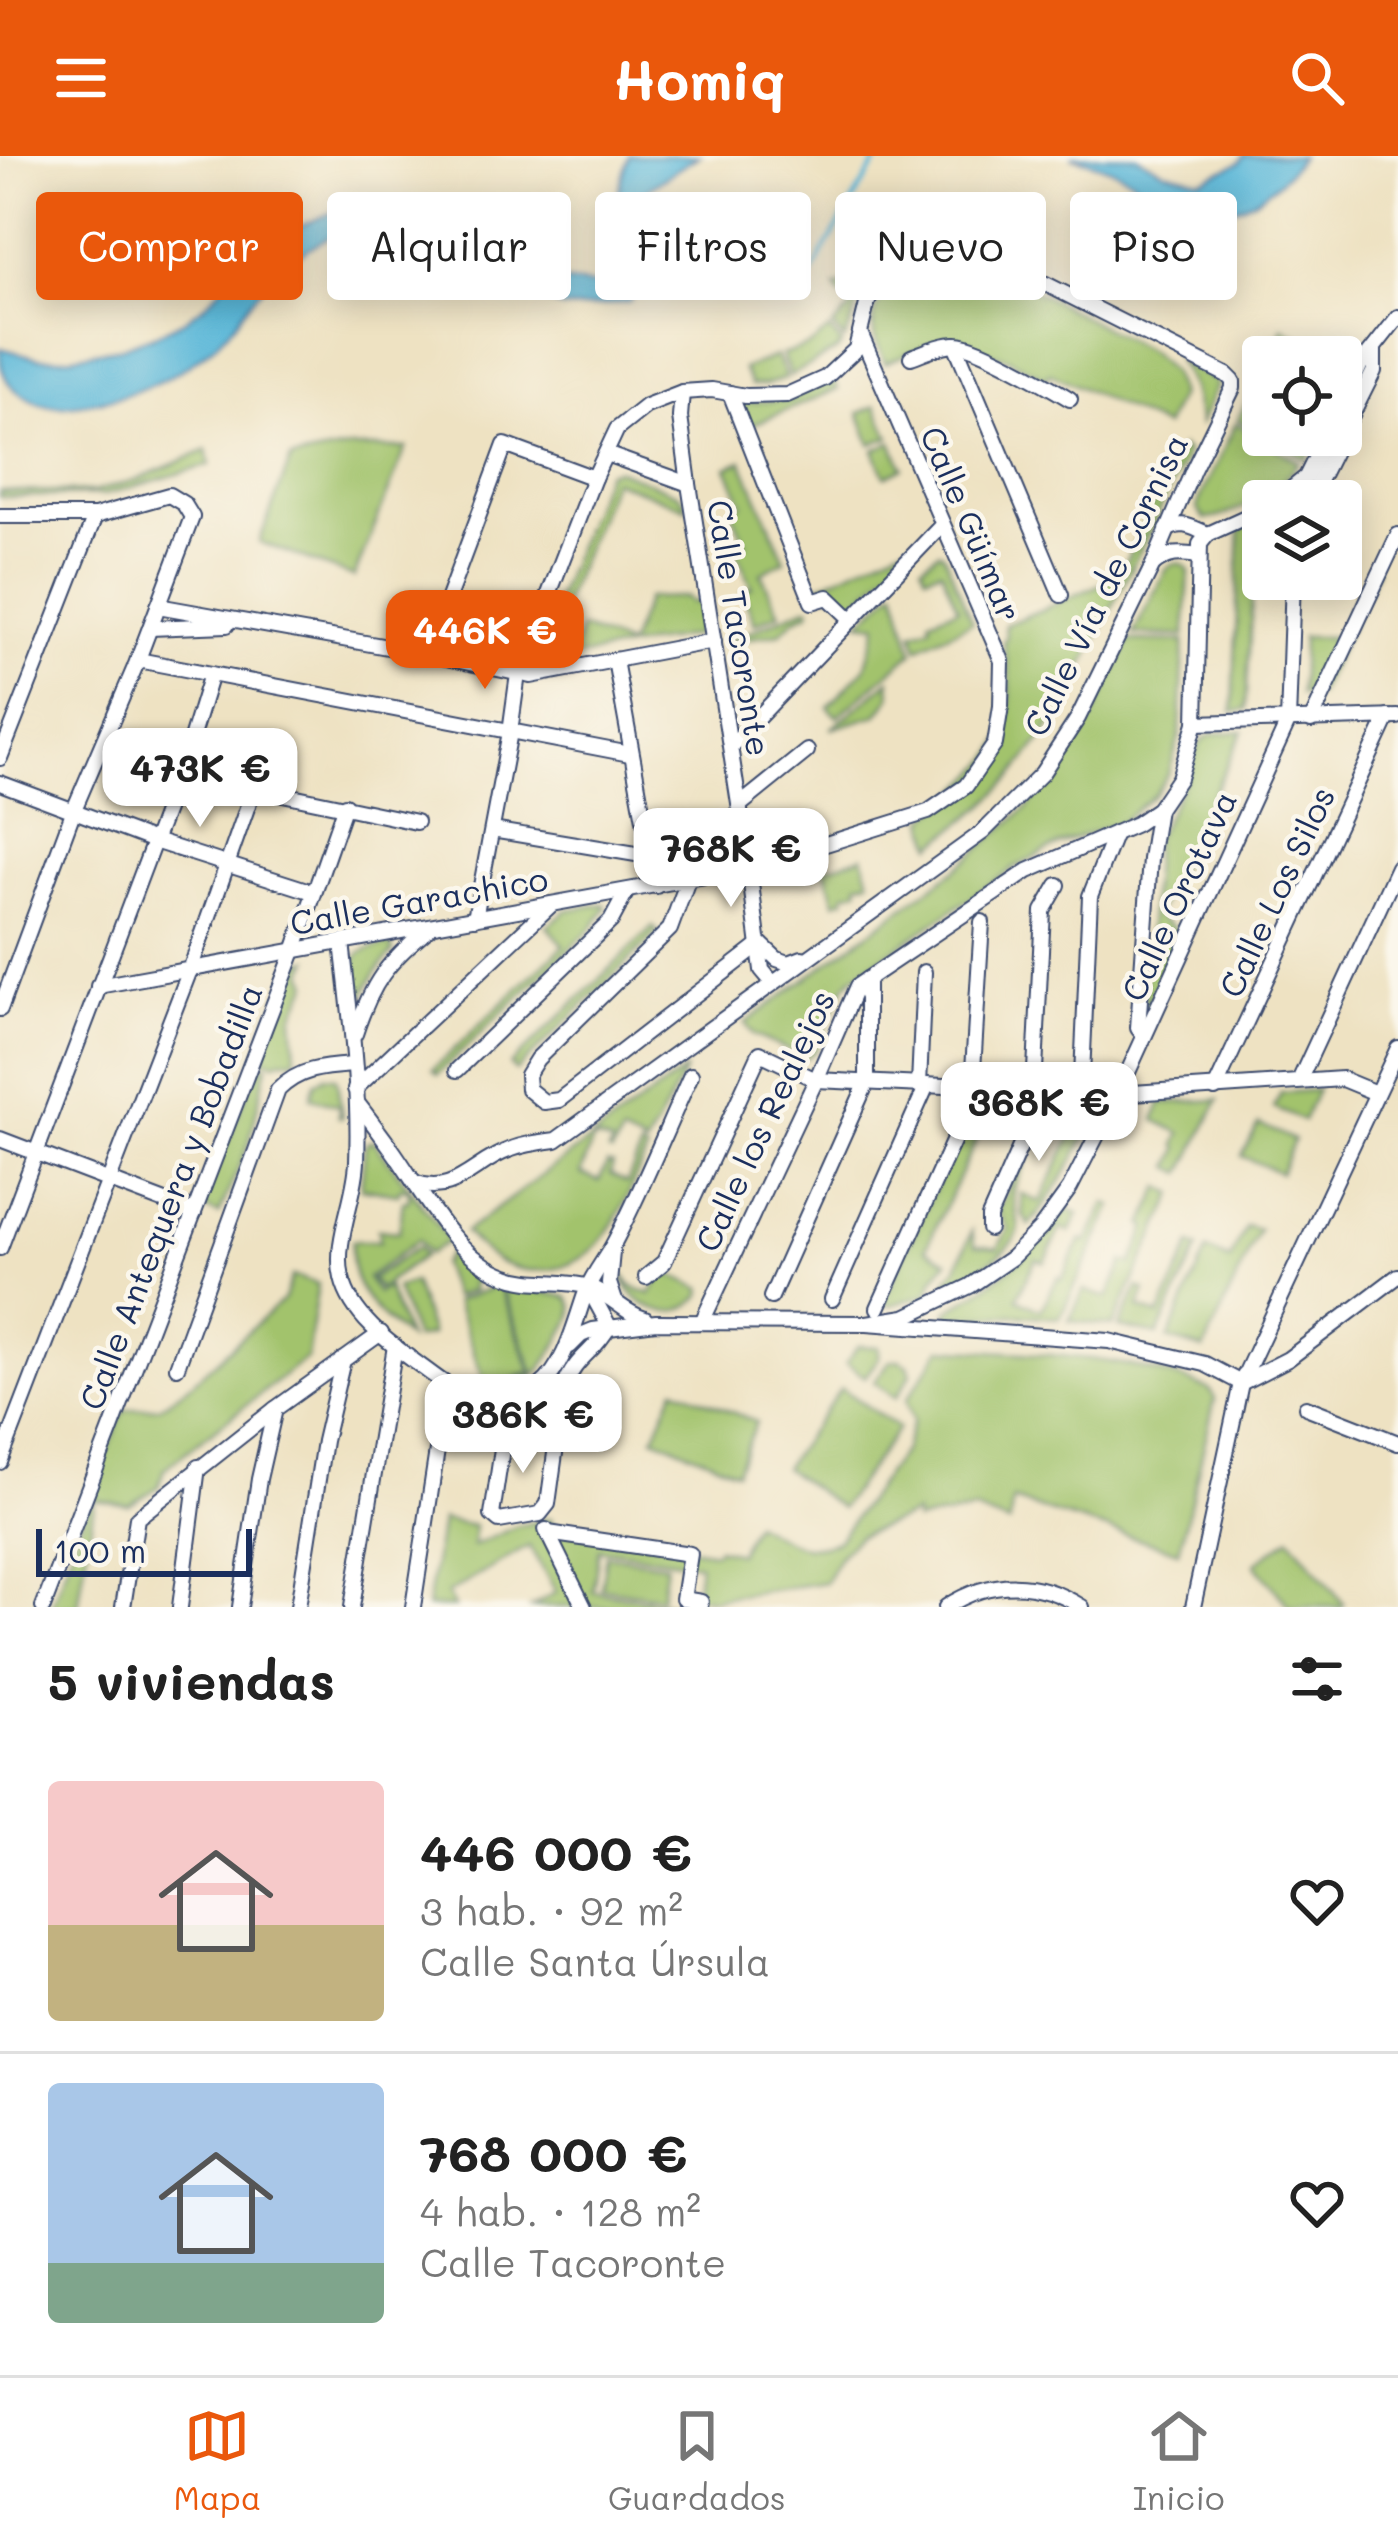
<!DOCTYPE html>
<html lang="es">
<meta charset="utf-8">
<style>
:root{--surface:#fff;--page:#f2f2f2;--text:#222;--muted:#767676;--line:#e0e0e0;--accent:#ea580c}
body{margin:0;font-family:Mali,sans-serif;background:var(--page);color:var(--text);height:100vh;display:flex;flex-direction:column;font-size:45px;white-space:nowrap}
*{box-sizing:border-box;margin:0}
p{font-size:39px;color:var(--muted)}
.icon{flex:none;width:66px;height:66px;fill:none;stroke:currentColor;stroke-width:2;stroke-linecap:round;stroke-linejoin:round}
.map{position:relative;height:1451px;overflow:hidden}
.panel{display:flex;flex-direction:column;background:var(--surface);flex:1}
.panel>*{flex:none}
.hud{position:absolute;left:36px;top:36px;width:1326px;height:108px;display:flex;gap:24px}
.controls{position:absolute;left:1242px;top:180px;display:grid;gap:24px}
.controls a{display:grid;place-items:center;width:120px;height:120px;border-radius:12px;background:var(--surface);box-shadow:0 6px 30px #0003;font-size:60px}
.scale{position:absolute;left:36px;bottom:30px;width:216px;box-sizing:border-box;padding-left:12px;border:6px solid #1b2f5e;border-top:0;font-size:33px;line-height:42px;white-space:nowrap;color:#1b2f5e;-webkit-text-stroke:9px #fbf7ec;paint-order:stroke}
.price{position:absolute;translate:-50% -102px;padding:0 27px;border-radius:24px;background:#fff;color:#222;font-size:39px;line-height:78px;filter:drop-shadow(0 3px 6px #0008)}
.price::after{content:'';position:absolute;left:50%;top:72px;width:36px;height:27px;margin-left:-18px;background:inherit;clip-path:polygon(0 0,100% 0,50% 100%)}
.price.on{background:var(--accent);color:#fff}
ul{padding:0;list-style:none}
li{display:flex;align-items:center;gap:36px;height:300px;padding:0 48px}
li+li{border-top:3px solid var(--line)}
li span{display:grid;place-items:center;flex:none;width:336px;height:240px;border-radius:12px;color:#555}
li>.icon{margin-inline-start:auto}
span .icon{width:144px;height:144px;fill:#fffc;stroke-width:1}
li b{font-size:51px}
h2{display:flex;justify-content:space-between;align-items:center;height:144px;padding:0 48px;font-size:51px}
.tag{padding:0 42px;border-radius:12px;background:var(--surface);box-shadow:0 6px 30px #0003;font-size:42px;line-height:108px}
.tag.on{background:var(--accent);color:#fff}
header{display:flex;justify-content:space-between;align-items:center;height:156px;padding:0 48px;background:var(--accent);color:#fff;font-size:54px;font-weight:700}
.menu{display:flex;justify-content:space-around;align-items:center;height:168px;border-top:3px solid var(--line);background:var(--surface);font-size:33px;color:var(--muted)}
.menu a{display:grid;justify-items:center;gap:6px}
.menu .on{color:var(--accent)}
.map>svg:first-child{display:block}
.green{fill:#a2c36c;stroke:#5e7965;stroke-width:3}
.water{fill:#5ab7d8;stroke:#3a739b;stroke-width:3}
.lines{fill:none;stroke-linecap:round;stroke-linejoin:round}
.stream{stroke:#5ab7d8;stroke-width:4.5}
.street-casing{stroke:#3b4a6d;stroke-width:18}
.street{stroke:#fff;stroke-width:14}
.labels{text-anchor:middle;stroke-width:9;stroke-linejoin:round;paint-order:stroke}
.street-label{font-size:33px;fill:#1b2f5e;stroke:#fbf7ec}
</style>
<header><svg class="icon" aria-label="menu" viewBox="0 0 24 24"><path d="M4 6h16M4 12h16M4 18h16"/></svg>Homiq<svg class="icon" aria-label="search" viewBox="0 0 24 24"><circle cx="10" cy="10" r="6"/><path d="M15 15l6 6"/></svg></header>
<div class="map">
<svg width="1398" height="1451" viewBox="0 0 1398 1451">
<rect width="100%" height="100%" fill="#fbf7ec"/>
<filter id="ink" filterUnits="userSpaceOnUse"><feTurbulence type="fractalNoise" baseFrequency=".00833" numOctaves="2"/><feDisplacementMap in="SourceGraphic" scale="24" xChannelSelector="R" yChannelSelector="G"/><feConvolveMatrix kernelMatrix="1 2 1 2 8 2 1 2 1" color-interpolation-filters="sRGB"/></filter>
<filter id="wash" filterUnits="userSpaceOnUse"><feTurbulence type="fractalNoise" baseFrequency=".004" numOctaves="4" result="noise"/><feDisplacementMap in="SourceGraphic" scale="48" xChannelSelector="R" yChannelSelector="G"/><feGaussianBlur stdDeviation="2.7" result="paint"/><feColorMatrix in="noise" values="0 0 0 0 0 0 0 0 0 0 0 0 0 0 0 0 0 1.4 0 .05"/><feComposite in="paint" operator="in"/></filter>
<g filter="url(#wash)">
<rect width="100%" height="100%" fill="#eee2c2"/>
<g class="green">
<path d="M935,111L985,113L1006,120L1149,195L1171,216L1179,239L1164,271L1050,217L1046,222L1005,201L934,187L885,207C882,198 876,188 874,179C867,139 903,122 935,111Z"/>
<path d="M871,119C858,140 856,163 844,184L833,171L851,153L835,131Z"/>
<path d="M1283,172L1336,201H1269Z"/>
<path d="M829,174L842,188L837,194L790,220L782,199L811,189Z"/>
<path d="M776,200L786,222L766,229H751L743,213Z"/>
<path d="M1177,205L1214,224L1217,229L1200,268L1192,232Z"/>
<path d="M1263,213V278L1238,263Z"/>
<path d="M833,222L838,233L749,270L738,247L789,244Z"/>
<path d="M876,250L890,281L871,288L859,257Z"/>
<path d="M1236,267L1298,306C1285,330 1231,363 1205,363L1197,353L1199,345Z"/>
<path d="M1265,279H1317L1306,303Z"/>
<path d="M892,286L903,311L885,320L874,294Z"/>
<path d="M1181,291L1186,296L1184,305L1079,519L1045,579L1011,623L985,649L933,689L926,663C946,645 981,618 995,596C1017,563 1012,521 1003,485L1006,483L1005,469L1118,421Z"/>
<path d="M351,292H406L354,421L259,386L291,303Z"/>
<path d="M207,294L210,309L104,339L0,341V335L93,336L138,323Z"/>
<path d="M742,305L785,404L761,417L780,457L755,467L742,436L752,431L735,393L746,388L731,354L743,348L727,311Z"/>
<path d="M616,313L677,337L685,345L686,352L613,324L543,499H572L581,472L624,489L629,488L647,442L687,441L690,446H699L702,468L695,479L541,508L533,501L606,316Z"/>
<path d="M1263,362V377L1255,388L1246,554L1233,556L1240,374Z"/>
<path d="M906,388L908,395L853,449L834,436L815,441L811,433Z"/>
<path d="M939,395L944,398L972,466L918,492L913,476L931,470L930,463L958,452L941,413L926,419L922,409Z"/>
<path d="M1179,407L1186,410L1189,415L1185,480L1133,478L1166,414L1171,409Z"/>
<path d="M1370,411L1377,414L1318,539L1300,538L1302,481H1337Z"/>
<path d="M896,433L913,496L837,561L828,551L865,512L878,468L860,466Z"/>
<path d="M809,450L811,453L808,457L796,462L780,477L723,487Z"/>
<path d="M1129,485H1184L1180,578L1169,617L1154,639L1121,666L1060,688L1016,711L852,822L845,830L815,895L806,902L753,879L745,867L956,713L1028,651L1074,594L1094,559Z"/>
<path d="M890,524L891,541L877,559L831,573Z"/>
<path d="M1243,575L1158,755V761L1175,773L1177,784L1144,860L1154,683L1191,613L1198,590L1205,582L1213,578Z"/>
<path d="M863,700L870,724L858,727L859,733L844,738L845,743L835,746L825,712Z"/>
<path d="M604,748L606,752L593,771L438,918L433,913L564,789L547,770L567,754Z"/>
<path d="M653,771L658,776L516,915L510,909Z"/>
<path d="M391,788L393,796L376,816L361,843L354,844L351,841C352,802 350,795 391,788Z"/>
<path d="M310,803L304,815L309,827L293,860L296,900L294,903H281L276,906L260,902L299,805Z"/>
<path d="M259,908L267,909L249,988L219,1058L200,1051Z"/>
<path d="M685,914L646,990L622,979L612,997L609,996L612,988L597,983L592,986L581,1018L599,1025L607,1008L613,1009L610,1018L627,1027L641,992L647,996C634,1023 623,1057 604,1081C580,1115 528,1125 493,1102C482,1095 474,1085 465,1076Z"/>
<path d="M325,920L334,921L337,924L342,961H339V950L311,941L315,927Z"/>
<path d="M1317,934L1303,965L1274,952L1281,937Z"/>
<path d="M986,943L994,946L926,1092L948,1105L934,1122L928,1138L892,1149L883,1147L966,962Z"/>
<path d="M1219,944L1183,1017L1171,1011L1179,992L1176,989L1181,977L1155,964L1161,947Z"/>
<path d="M1053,947L1014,1033C1012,1049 1018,1058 1019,1071C1019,1094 963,1122 945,1132L948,1121L956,1113L972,1075L975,1089L998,1092L1008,1073L998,1055L1046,948Z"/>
<path d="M1078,966L1090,971C1073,1007 1055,1039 1029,1069L1023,1060L1021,1038L1039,1046L1042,1043Z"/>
<path d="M1259,968L1294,984L1280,1017L1242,1000Z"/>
<path d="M373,984L449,1084L429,1098L418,1084L367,1122L377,1137L387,1131L407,1182C374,1155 346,1131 352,1085H380L378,1074L399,1076L403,1045L409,1044V1033L400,1032L398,1038L361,1032L365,990L367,986Z"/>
<path d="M1161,1031L1175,1037L1113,1170L1069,1165L1084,1134L1108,1142L1124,1105L1132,1108L1147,1071L1143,1069Z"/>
<path d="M1106,1047L1113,1050L1060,1162L1021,1159L951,1161L947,1155C999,1125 1030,1099 1067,1053L1079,1058L1070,1076L1061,1072L1045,1106L1036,1103L1017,1142L1041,1154L1058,1121L1062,1123L1081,1084L1087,1086Z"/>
<path d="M1246,1070L1259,1074L1204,1194L1168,1183L1207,1094L1230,1104Z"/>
<path d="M1191,1089L1198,1092L1158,1179L1119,1171L1138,1132L1146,1135L1139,1152L1159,1160Z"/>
<path d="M418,1091L424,1099L379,1133L371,1123Z"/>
<path d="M454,1091L466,1107L487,1121L470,1127L473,1134L453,1141L441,1108Z"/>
<path d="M619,1114L631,1130L651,1138L663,1115L703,1133L702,1139C670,1172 633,1152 619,1114Z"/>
<path d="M292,1120L318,1128L307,1202L164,1313L158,1331L129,1349L89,1343L124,1254L159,1251L186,1232L284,1143Z"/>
<path d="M413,1126L431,1179L415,1183L396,1132Z"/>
<path d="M501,1127L567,1141C574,1148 574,1153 572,1162C552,1197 535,1239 489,1238L488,1234L534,1217Z"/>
<path d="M499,1129L531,1216L487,1233L455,1145Z"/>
<path d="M858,1190L879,1191V1202L865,1221L846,1207Z"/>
<path d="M941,1192C1038,1199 1116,1196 1209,1233L1215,1243L1179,1395L1013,1345L1009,1368L975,1355L915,1365V1358L858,1380L841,1398L825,1426L711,1443L695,1440L699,1408L599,1393L593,1435L693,1451H532L556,1436L529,1390L447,1438L454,1451H427L441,1364L474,1370L473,1390L515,1371L550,1362L555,1371L715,1396L717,1392L738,1397L754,1367C786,1384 801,1399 837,1385L904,1294L913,1265L906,1245Z"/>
<path d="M900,1204L908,1209L911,1218L896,1242L874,1226L890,1205Z"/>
<path d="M675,1232L756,1266L736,1315L654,1281Z"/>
<path d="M841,1232L898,1272L841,1352L784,1312Z"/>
<path d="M88,1347L94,1348L78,1451H51Z"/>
<path d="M1290,1381L1344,1448L1341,1451H1290L1255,1408Z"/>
<path d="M606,1399L666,1408L661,1441L601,1432Z"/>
</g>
<g class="water">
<path d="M629,0H699C692,4 645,34 643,37C632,54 643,67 646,84C647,88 642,126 640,131C639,134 631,144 629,146C609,148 584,154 564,152C543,149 529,128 511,118C471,95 370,59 327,82C299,96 269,121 250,146C241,159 233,171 222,182C188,216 140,239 93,246C76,249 54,253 38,247C11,235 0,224 0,192L39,202H63L122,191L157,178L185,164L205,149L228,124L236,109L271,83L333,56L412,55L495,83L538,108L559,125L596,129C628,96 611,86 617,47C619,31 624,15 629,0Z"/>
<path d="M1071,0H1136L1165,15L1201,24L1239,7L1244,0H1301C1268,45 1217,74 1163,45C1150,38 1138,26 1124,19C1108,10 1088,6 1071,0Z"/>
</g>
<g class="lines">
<path class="stream" d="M801,140L822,98L880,0"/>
</g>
</g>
<g filter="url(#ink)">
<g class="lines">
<defs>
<g id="street">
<path d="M955,188L1061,439"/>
<path d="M911,201C925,196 941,188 957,188C977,188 1050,231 1070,243"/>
<path d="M682,236L680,261L689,328L749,712L762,814L773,827"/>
<path d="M730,237L812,446L828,441L852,464"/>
<path d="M1341,250L1361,208L1398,161"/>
<path d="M606,298L689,328"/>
<path d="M1276,345L1306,321L1327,279"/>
<path d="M1309,345L1374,215V194"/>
<path d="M0,360H95L169,339L184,348L192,361L135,511L73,656L0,853"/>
<path d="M1167,374C1184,364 1192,372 1208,378"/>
<path d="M1153,409C1169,396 1179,397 1199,400"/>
<path d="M158,450L427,498L531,520L714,485"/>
<path d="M150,472L227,469"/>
<path d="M427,498L505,289L594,322"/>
<path d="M138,504L630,598"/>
<path d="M615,504L656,730"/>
<path d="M1311,565L1398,379"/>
<path d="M1196,567L1398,561"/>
<path d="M731,590L941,370"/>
<path d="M0,602L95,360"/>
<path d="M183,609L254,632L416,666"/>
<path d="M0,627L154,685L313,736"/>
<path d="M740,649L807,595"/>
<path d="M492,674L648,700"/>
<path d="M688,724L670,773L537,903L527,919L528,933L544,946L559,944L761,788"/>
<path d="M982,766L973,914L982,931"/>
<path d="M342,786C350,859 360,932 357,1005C356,1042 333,1086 342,1122C352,1165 400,1194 433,1219C469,1246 501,1260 540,1230C566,1210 576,1162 587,1133C594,1116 607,1101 615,1085C643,1032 666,974 691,919"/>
<path d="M761,788L777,803L789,807L802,802"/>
<path d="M98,830L749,712L928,656L966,630L995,588L1001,550L1002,505L861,179"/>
<path d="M355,878C372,826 387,806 430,771"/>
<path d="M1144,880L1138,872L1150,703L1158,653"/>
<path d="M457,914L611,765L627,735"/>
<path d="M1299,925L1398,711"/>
<path d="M919,929L924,816"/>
<path d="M355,933L552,748"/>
<path d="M1215,933L1388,561"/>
<path d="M1034,934L1043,755L1058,729"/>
<path d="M1103,937L1097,928L1082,920L1090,740L1115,677"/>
<path d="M358,948C369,962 380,977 391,992C422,1035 454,1102 507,1120C534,1130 562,1123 589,1131C610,1138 624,1157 645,1163"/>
<path d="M0,983L194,1057"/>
<path d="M414,1026C454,1042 474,1006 509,994C524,988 540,986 556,984L983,676L1042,617L1078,562L1153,409L1193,314L1233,232V225L1227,219L1018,114L992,105L964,100L937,101L910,108L891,117L875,130L867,148L856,193L825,222L787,239L746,240L712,234L682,236L646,250L617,273L594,322L518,518L510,576L475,762"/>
<path d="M989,1073V1061L1045,934"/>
<path d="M0,1092L183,609L211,518"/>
<path d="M612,1096L609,1127L615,1145"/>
<path d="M646,1121L664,1106L760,897L816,924L1118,938L1342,923L1376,937"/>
<path d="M771,1141L867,926V823"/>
<path d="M832,1143L927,929"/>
<path d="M878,1152L964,961L988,932"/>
<path d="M702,1166L816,924L857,830L1028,715L1136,668L1158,653L1179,622L1196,567L1200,388L1208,378L1263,353"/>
<path d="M867,1167L905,1161L970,1130L1011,1102L1041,1072L1070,1032L1118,938L1288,566L1293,423"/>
<path d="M570,1190L581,1179L593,1174L656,1166L867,1167L1109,1185L1205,1208L1241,1227"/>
<path d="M177,1211L278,934C300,912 324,911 353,909"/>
<path d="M1241,1227L1288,1203L1398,1120"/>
<path d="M1306,1251L1398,1287"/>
<path d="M505,1273L492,1359L499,1365L540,1358L548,1348L564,1232C575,1200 596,1196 609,1170L588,1131"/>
<path d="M0,1306L190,814L254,632"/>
<path d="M546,1374L584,1451"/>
<path d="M548,1377L690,1398L683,1443L701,1446L700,1451"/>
<path d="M43,1451L294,795L345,649"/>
<path d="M123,1451L137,1362L275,1253L381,1177"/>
<path d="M180,1451L198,1311"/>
<path d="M240,1451L259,1323L275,1253"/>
<path d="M298,1451L324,1285L343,1204"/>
<path d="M352,1451L395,1190"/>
<path d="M413,1451L447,1229"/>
<path d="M946,1451C990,1422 1038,1423 1082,1451"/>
<path d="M1193,1451L1241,1227L1398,892"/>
</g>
</defs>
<use href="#street" class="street-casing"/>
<use href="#street" class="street"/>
</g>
</g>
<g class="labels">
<g class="street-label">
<text transform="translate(971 368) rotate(67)" y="12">Calle Güímar</text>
<text transform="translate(1106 429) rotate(-64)" y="12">Calle Vía de Cornisa</text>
<text transform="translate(739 472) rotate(81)" y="12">Calle Tacoronte</text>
<text transform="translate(1277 736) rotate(-65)" y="12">Calle Los Silos</text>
<text transform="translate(1179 740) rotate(-65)" y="12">Calle Orotava</text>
<text transform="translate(419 745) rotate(-10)" y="12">Calle Garachico</text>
<text transform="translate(765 965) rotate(-65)" y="12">Calle los Realejos</text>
<text transform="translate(171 1041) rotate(-69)" y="12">Calle Antequera y Bobadilla</text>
</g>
</g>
</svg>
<div class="controls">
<a><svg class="icon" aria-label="locate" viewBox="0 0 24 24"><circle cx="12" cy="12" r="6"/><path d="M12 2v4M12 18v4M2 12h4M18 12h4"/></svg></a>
<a><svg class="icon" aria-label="layers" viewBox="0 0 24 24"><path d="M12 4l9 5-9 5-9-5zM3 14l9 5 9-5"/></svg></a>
</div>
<div class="scale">100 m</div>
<b class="price on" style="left:485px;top:536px">446K €</b>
<b class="price" style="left:200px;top:674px">473K €</b>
<b class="price" style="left:731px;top:754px">768K €</b>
<b class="price" style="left:1039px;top:1008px">368K €</b>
<b class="price" style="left:523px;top:1320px">386K €</b>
<div class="hud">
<a class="tag on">Comprar</a>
<a class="tag">Alquilar</a>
<a class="tag">Filtros</a>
<a class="tag">Nuevo</a>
<a class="tag">Piso</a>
</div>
</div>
<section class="panel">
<h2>5 viviendas<svg class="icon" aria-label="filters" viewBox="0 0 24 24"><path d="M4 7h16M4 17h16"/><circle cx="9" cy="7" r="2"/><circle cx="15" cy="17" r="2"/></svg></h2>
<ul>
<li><span style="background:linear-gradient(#f6c9c9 60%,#c2b280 0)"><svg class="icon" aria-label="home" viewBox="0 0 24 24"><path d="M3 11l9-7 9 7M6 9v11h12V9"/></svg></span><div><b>446 000 €</b><p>3 hab. · 92 m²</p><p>Calle Santa Úrsula</p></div><svg class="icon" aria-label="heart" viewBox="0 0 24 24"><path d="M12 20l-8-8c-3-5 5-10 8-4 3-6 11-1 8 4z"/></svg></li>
<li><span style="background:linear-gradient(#a9c7e8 75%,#7fa58c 0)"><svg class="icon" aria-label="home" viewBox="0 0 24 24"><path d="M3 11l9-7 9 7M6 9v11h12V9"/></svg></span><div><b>768 000 €</b><p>4 hab. · 128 m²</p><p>Calle Tacoronte</p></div><svg class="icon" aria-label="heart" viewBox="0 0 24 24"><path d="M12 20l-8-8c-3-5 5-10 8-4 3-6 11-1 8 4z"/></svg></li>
</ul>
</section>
<nav class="menu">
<a class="on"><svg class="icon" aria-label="map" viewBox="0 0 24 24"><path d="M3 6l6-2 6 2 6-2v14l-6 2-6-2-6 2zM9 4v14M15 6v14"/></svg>Mapa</a>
<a><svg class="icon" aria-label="saved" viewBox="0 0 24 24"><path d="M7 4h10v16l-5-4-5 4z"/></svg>Guardados</a>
<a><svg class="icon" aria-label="home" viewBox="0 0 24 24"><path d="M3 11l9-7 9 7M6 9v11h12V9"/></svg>Inicio</a>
</nav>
